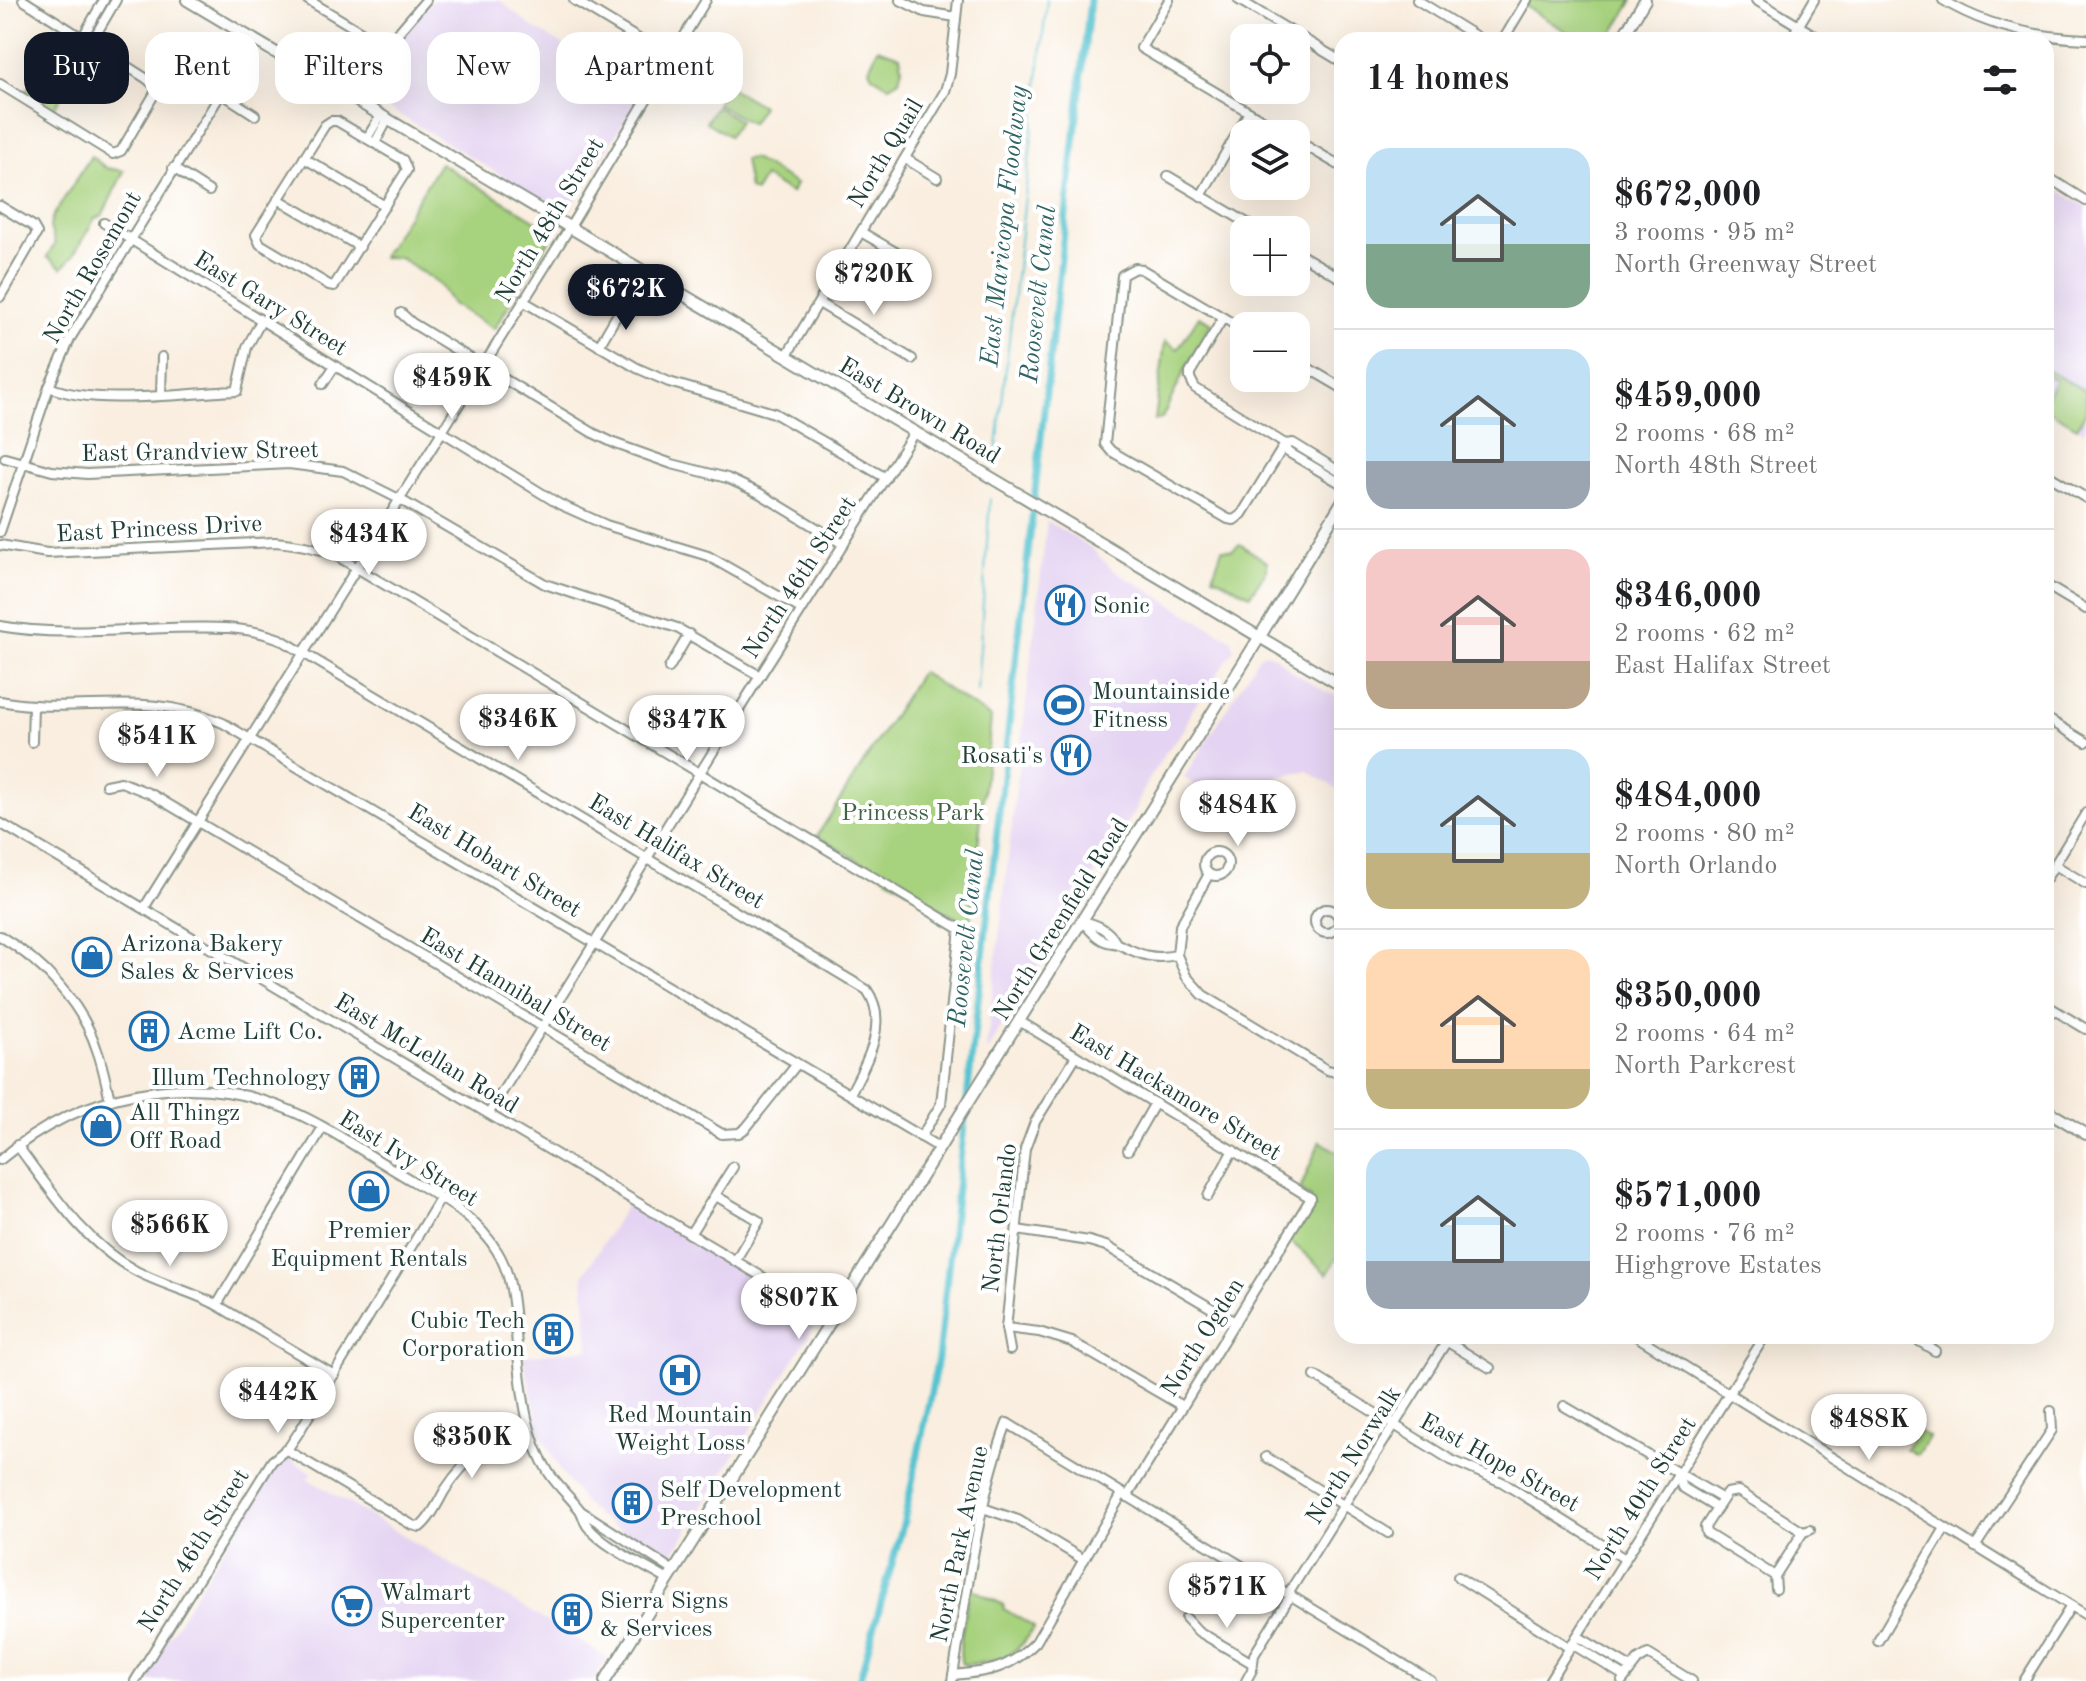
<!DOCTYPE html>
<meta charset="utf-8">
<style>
:root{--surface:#fff;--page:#f2f2f2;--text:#202124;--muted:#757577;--line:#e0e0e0;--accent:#111827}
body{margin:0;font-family:"Old Standard TT",serif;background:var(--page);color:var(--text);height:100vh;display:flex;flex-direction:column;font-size:30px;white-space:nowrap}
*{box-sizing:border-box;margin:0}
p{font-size:26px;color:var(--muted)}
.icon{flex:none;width:44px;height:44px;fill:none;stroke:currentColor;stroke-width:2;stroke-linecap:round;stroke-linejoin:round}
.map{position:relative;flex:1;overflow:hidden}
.details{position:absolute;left:1334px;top:32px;width:720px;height:1312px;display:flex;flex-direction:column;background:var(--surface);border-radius:24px;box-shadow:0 8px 32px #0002}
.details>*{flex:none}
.hud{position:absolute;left:24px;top:32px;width:760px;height:72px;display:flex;gap:16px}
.controls{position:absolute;left:1230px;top:24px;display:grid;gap:16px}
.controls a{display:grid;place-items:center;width:80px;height:80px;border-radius:16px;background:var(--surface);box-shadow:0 8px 32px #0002;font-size:40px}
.price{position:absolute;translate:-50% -68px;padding:0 18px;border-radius:28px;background:#fff;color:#222;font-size:26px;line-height:52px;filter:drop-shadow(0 2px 4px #0008)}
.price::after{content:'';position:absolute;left:50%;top:48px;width:24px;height:18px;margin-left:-12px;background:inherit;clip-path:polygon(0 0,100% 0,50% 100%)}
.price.on{background:var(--accent);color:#fff}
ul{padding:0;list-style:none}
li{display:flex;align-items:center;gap:24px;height:200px;padding:0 32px}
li+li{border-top:2px solid var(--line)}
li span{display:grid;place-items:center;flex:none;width:224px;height:160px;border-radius:24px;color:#555}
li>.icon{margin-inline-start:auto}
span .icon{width:96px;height:96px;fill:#fffc;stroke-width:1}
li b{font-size:34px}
h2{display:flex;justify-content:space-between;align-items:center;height:96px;padding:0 32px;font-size:34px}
.pill{padding:0 28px;border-radius:24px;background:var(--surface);box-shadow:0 8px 32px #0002;font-size:28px;line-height:72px}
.pill.on{background:var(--accent);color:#fff}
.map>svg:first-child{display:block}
.built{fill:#e4d3f2}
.green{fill:#a7d27e;stroke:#638859;stroke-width:2}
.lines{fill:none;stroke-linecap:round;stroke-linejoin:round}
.stream{stroke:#57c3d0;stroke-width:2}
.canal{stroke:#57c3d0;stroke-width:7}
.minor-casing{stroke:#8c968a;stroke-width:12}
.major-casing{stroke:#8c968a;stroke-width:14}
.minor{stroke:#fff;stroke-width:8}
.major{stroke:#fff;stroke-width:10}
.labels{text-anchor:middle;stroke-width:8;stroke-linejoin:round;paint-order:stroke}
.street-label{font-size:24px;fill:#1f3d34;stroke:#fff}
.poi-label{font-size:24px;fill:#1f3d34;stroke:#fff;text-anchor:start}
.park-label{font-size:24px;fill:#416246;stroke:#fff}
.water-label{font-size:26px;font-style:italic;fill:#306563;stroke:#fff}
</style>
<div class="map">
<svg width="2086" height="1681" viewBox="0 0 2086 1681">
<rect width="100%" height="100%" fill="#fff"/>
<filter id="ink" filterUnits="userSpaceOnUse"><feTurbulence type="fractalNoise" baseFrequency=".0125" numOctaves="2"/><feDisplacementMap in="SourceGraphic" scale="16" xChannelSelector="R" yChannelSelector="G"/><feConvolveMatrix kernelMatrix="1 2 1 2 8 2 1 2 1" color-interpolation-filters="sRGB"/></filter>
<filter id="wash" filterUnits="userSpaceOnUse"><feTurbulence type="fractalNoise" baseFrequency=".006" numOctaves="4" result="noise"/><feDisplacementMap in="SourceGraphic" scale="32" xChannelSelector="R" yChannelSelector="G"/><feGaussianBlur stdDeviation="1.8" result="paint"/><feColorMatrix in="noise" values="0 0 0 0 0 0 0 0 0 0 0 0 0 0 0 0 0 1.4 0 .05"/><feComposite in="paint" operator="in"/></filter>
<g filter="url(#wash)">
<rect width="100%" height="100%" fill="#f9eedf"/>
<g class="built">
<path d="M433,0H499L531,26L642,92L569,210L558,209L368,96V86L385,59Z"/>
<path d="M2046,183L2086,207L2085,432L2046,409Z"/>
<path d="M1047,521L1090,547L1112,569L1232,640L1234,650L1192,710L1184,730L1165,753L1144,788L1136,809L1100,862L1086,890L1002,1024L988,1052L986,1049Z"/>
<path d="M1266,653L1275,656L1291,671L1328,693L1342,697V792L1308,771L1277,777L1251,820L1184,778L1259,656Z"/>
<path d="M627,1204L811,1313L817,1322L672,1555L665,1559L601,1518L586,1505L562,1473L540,1433L523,1356L589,1349L583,1276Z"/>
<path d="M285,1456L311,1473L308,1479L608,1658L593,1681H141L278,1462Z"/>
</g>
<g class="green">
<path d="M1529,0H1633L1609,40H1580L1525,6Z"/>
<path d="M62,35L88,51L53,110L25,93Z"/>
<path d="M878,48L900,56L902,68L899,80L889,86L872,75L869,69Z"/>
<path d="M728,86L762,106L751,124L717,104Z"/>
<path d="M716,106L739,121L729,136L706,122Z"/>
<path d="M91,156L106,168L124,171L102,216L95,218L73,256L62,268L47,257L55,244L50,227L52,218Z"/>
<path d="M752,158L796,184L791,193L764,177L755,192L749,189L744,159Z"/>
<path d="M440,163L551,230V238L494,329L452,304L439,284L400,258L382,257Z"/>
<path d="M1199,316L1212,323L1188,364L1162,418L1155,420L1165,341L1178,349Z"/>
<path d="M2048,371L2086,391V412L2077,427L2046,409V397L2056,381L2046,375Z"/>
<path d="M1240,544L1267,562V570L1250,595L1213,576L1222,549L1232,550Z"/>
<path d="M921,672L991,718L970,926L817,836Z"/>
<path d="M1320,1141L1342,1155V1250L1327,1274L1287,1238L1311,1198L1300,1190Z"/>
<path d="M1918,1431L1928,1437L1917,1455L1906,1449Z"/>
<path d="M970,1588L1004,1605V1609L1034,1627C1019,1656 996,1664 962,1664C956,1647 967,1608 970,1588Z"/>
</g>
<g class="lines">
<g class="stream">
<path d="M996,456L1047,0"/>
<path d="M977,691L990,499"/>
</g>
<path class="canal" d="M859,1681L904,1521L938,1358L1090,0"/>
</g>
</g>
<g filter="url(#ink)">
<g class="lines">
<defs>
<g id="minor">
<path d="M308,0L386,47"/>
<path d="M574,0L670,58"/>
<path d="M900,0L924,12L956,17"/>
<path d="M1169,0L1141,48L1286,134"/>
<path d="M1239,0L1342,62"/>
<path d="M1417,0L1482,40"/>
<path d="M1756,0L1822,40"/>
<path d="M1943,0C1987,27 2036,37 2086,39"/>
<path d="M87,40L95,36L116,0"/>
<path d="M87,40L86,31L104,0"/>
<path d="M1503,40L1527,0"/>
<path d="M1790,40L1814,0"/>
<path d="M0,84L113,154L121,151L155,93V86L147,79L23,0"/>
<path d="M221,93L255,115"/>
<path d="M354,99L386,47L426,0"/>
<path d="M331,121H337L403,160L407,170L334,286L329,285L260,244L256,235L325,125Z"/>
<path d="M367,138L381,115"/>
<path d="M1296,140L1342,167"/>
<path d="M375,143L388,119"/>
<path d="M304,158L385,206"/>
<path d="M906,159L937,178"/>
<path d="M173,168L209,191"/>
<path d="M1168,176L1259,230"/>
<path d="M2046,176L2086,201"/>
<path d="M1201,196L1249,112"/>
<path d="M278,199L360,247"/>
<path d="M0,206L33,226L37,233L0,297"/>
<path d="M104,223L559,504L606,525L708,556L801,609"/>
<path d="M861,232L921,267"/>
<path d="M1296,252L1342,279"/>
<path d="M523,301L637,368L669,382L774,413L886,478"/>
<path d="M819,303L912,359"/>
<path d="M401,313L412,323L593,433L616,444L672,464L727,478L759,493L843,544"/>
<path d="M1223,318L1190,373V378L1195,388L1285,444L1293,443L1342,473"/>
<path d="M1244,330L1141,269L1135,268L1122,275L1105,444L1111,451L1228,519L1234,520L1242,514L1285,444"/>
<path d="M599,346L624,303"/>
<path d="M787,355L945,91L950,74L958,0"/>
<path d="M1296,361L1342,388"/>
<path d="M323,384L334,367"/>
<path d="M49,387C98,407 183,393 237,391L247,347L261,321"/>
<path d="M161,395L162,357"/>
<path d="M1285,444L1288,452L1342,484"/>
<path d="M5,458L52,471L87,474L289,464L343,471L399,499L545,584L677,628L760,676"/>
<path d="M2046,474L2086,498"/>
<path d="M0,532L49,387L71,337L254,40"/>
<path d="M0,545L47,553L275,542C298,544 316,547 337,556L960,929L941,1104L921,1137"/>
<path d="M2046,585L2086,609"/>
<path d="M0,626C55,636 113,630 169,628C208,627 243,625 280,639L867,990C890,1023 866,1064 850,1094"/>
<path d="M669,668L689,634"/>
<path d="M0,701C79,716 142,688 223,723L940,1148"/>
<path d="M2046,718L2086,742"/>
<path d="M32,742L33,705"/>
<path d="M106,785L121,782L151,794L722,1134L739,1133L746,1128L797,1064"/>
<path d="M0,823L833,1319"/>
<circle cx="1216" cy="864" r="12"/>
<path d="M2055,865L2086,884"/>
<path d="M1209,874L1180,926L1177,955L1186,976L1203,995L1327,1070L1342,1073"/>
<path d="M2046,879L2086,813"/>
<path d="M144,908L570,227L706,0"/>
<circle cx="1327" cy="921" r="12"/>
<path d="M1082,921C1089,929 1097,939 1107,942C1111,943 1116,943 1120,945C1141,955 1153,960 1177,955"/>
<path d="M1082,921C1096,924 1109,929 1116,943"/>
<path d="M0,936C42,961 82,1003 97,1050C103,1066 106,1083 110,1100"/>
<path d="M2046,1005L2086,1029"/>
<path d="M1019,1021L1311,1198L1127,1497"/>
<path d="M489,1113L760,676L915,431"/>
<path d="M17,1145C52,1192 84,1243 136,1271C162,1285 191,1291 217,1305L334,1375"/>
<path d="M1128,1150L1155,1103"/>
<path d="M0,1160C80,1092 190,1068 289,1110C325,1125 359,1149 394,1170C431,1193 474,1212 497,1251C514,1278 514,1314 517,1345C522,1389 524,1434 549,1473C558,1487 570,1497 580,1510C583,1515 584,1522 588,1527C604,1547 645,1566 668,1580"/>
<path d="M716,1196L759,1221L735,1261"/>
<path d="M1208,1196L1233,1150"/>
<path d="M1017,1230L1089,1241L1106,1246L1235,1322"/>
<path d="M690,1234L733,1167"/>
<path d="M217,1305L323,1127"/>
<path d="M1006,1328L1039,1332L1072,1342L1182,1406"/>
<path d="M1438,1336L1490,1368"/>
<path d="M1636,1336L2086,1615"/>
<path d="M1911,1336L1935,1351"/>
<path d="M1010,1350L1006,1328L1025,1149L1035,1122L1076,1056"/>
<path d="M1315,1376L1451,1460L1502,1482L1625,1559"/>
<path d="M1564,1406L1721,1498"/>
<path d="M285,1449L412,1525L420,1527C431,1518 438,1502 445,1490C468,1455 490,1441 528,1426"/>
<path d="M1266,1457L1388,1533"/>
<path d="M1677,1475L1682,1487L1715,1507"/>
<path d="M983,1508L1018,1520L1084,1560"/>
<path d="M581,1511L674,1571"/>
<path d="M1975,1547L2052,1430L2051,1411"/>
<path d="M1775,1576L1803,1532"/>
<path d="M1458,1577L1570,1648"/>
<path d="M1776,1589L1775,1576L1706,1533L1705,1527L1727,1493L1738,1491L1803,1532L1810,1530"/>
<path d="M1288,1594L1450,1336"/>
<path d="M1186,1618L1198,1631L1252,1663"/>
<path d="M1577,1636L1631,1668"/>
<path d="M1878,1641L1945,1528"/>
<path d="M1572,1644L1624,1676"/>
<path d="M953,1675C988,1672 1010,1669 1036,1642L1122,1494"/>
<path d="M135,1681L272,1461L289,1447L299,1432L440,1199"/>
<path d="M952,1681C967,1595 977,1505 1007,1423L1431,1681"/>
<path d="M1246,1681L1252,1670L1254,1655L1290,1596"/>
<path d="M1549,1681L1765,1336"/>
<path d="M1622,1681L1638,1660L1648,1654L1692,1681"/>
<path d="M2024,1681L2071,1606"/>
</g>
<g id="major">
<path d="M187,0L1342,686"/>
<path d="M1621,40L1645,0"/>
<path d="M2046,1110L2086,1134"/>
<path d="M605,1681L1251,651L1342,502"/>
</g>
</defs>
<use href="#minor" class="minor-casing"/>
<use href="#major" class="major-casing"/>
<use href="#minor" class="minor"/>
<use href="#major" class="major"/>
</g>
</g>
<defs>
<symbol id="restaurant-ring" viewBox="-11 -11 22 22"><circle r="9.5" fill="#fff" stroke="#1f6fb2" stroke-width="1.5"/><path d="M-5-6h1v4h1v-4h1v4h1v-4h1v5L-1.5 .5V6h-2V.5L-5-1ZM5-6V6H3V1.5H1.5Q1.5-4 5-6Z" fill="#1f6fb2"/></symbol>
<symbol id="stadium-ring" viewBox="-11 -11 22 22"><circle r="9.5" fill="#fff" stroke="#1f6fb2" stroke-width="1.5"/><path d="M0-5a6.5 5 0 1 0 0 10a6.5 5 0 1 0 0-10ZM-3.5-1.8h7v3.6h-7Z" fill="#1f6fb2"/></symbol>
<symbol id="shop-ring" viewBox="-11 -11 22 22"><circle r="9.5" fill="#fff" stroke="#1f6fb2" stroke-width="1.5"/><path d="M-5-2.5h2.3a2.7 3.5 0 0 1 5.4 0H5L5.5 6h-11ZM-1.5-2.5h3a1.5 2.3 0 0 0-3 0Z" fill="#1f6fb2"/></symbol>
<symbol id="building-ring" viewBox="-11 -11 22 22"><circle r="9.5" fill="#fff" stroke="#1f6fb2" stroke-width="1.5"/><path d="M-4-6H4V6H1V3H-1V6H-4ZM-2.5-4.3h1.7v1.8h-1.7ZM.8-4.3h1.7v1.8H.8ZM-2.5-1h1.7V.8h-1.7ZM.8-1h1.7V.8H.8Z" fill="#1f6fb2"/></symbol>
<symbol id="hospital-ring" viewBox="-11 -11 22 22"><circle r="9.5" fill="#fff" stroke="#1f6fb2" stroke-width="1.5"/><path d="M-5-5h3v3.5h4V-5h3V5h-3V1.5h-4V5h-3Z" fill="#1f6fb2"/></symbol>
<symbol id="supermarket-ring" viewBox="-11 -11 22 22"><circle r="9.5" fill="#fff" stroke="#1f6fb2" stroke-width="1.5"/><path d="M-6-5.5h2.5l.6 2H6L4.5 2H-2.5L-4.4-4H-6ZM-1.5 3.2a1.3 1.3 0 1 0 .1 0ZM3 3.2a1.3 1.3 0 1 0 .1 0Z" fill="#1f6fb2"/></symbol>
</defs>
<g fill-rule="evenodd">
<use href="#restaurant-ring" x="1043" y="583" width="44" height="44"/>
<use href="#stadium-ring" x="1042" y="683" width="44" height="44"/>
<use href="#restaurant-ring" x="1049" y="733" width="44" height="44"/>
<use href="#shop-ring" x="70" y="935" width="44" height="44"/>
<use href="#building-ring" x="127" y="1009" width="44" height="44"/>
<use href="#building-ring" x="337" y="1055" width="44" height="44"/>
<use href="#shop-ring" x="79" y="1104" width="44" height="44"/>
<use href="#shop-ring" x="347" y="1169" width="44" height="44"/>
<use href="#building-ring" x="531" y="1312" width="44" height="44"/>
<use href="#hospital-ring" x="658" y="1353" width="44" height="44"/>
<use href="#building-ring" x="610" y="1481" width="44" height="44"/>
<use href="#supermarket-ring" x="330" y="1584" width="44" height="44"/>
<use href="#building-ring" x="550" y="1592" width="44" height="44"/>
</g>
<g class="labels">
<g class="street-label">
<text transform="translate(885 153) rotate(-59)" y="8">North Quail</text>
<text transform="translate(549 220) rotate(-59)" y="8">North 48th Street</text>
<text transform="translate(92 267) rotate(-60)" y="8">North Rosemont</text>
<text transform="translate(271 303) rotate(32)" y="8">East Gary Street</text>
<text transform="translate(920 410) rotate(31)" y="8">East Brown Road</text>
<text transform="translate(200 451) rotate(-1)" y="8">East Grandview Street</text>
<text transform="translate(159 528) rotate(-3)" y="8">East Princess Drive</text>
<text transform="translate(799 577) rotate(-57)" y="8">North 46th Street</text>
<text transform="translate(677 851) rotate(31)" y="8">East Halifax Street</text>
<text transform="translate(495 860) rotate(31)" y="8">East Hobart Street</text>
<text transform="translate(1060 919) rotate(-58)" y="8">North Greenfield Road</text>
<text transform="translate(516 989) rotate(31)" y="8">East Hannibal Street</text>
<text transform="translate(427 1053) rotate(31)" y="8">East McLellan Road</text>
<text transform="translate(1176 1092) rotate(31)" y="8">East Hackamore Street</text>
<text transform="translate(409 1158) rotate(32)" y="8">East Ivy Street</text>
<text transform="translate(999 1218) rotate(-83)" y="8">North Orlando</text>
<text transform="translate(1202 1337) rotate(-58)" y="8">North Ogden</text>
<text transform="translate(1353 1455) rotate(-58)" y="8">North Norwalk</text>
<text transform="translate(1500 1462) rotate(29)" y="8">East Hope Street</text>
<text transform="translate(1640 1498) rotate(-58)" y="8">North 40th Street</text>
<text transform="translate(959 1544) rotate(-78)" y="8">North Park Avenue</text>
<text transform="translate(193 1550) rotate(-58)" y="8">North 46th Street</text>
</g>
<g class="poi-label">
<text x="1093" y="613">Sonic</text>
<text x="1092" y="699">Mountainside<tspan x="1092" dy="28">Fitness</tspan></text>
<text x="1043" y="763" text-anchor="end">Rosati's</text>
<text x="120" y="951">Arizona Bakery<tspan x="120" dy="28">Sales &amp; Services</tspan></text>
<text x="177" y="1039">Acme Lift Co.</text>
<text x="331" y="1085" text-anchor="end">Illum Technology</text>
<text x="129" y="1120">All Thingz<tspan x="129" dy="28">Off Road</tspan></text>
<text x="369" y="1238" text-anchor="middle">Premier<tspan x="369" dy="28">Equipment Rentals</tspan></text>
<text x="525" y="1328" text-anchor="end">Cubic Tech<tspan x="525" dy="28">Corporation</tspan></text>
<text x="680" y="1422" text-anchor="middle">Red Mountain<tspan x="680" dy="28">Weight Loss</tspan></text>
<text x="660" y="1497">Self Development<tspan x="660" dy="28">Preschool</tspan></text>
<text x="380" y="1600">Walmart<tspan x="380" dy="28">Supercenter</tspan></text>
<text x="600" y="1608">Sierra Signs<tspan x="600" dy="28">&amp; Services</tspan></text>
</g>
<g class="park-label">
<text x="913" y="820">Princess Park</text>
</g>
<g class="water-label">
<text transform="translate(1003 226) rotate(-84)" y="9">East Maricopa Floodway</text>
<text transform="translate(1037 294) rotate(-84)" y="9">Roosevelt Canal</text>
<text transform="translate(965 938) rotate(-84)" y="9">Roosevelt Canal</text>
</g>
</g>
</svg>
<div class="controls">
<a><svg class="icon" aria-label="locate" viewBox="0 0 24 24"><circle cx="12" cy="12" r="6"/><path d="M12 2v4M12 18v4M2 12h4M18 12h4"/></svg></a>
<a><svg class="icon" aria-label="layers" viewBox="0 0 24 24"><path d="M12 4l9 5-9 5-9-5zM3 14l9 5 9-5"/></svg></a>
<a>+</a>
<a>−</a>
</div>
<b class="price" style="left:874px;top:317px">$720K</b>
<b class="price on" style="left:626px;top:332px">$672K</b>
<b class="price" style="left:452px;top:421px">$459K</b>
<b class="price" style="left:369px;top:577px">$434K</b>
<b class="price" style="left:518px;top:762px">$346K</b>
<b class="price" style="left:687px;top:763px">$347K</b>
<b class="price" style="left:157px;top:779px">$541K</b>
<b class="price" style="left:1238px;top:848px">$484K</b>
<b class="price" style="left:170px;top:1268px">$566K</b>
<b class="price" style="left:799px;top:1341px">$807K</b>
<b class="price" style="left:278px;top:1435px">$442K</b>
<b class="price" style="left:1869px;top:1462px">$488K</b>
<b class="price" style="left:472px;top:1480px">$350K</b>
<b class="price" style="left:1227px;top:1630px">$571K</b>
<div class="hud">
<a class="pill on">Buy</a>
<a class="pill">Rent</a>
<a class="pill">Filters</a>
<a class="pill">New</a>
<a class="pill">Apartment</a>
</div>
<section class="details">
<h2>14 homes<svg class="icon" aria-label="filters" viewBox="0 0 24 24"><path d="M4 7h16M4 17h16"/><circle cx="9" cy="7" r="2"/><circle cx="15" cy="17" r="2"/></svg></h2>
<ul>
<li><span style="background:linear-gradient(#bfe0f5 60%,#7fa58c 0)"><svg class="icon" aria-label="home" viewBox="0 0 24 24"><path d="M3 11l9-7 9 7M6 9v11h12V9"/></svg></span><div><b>$672,000</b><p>3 rooms · 95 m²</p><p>North Greenway Street</p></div></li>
<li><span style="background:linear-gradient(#bfe0f5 70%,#9aa5b1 0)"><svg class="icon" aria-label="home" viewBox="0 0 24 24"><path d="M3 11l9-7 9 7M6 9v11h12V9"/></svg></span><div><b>$459,000</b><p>2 rooms · 68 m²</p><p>North 48th Street</p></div></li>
<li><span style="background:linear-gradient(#f6c9c9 70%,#b9a48a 0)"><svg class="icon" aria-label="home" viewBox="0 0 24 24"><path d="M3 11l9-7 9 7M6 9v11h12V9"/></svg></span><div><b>$346,000</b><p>2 rooms · 62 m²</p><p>East Halifax Street</p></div></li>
<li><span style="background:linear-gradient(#bfe0f5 65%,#c2b280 0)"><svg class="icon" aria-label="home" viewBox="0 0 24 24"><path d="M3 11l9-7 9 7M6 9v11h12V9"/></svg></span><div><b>$484,000</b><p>2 rooms · 80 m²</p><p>North Orlando</p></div></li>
<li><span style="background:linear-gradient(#ffd9b3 75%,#c2b280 0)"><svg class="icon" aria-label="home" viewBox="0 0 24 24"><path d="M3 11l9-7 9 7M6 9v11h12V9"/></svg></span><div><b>$350,000</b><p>2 rooms · 64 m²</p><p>North Parkcrest</p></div></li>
<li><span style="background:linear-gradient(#bfe0f5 70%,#9aa5b1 0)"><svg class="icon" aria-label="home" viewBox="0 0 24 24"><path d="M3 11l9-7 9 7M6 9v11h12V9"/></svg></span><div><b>$571,000</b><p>2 rooms · 76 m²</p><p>Highgrove Estates</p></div></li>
</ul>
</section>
</div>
